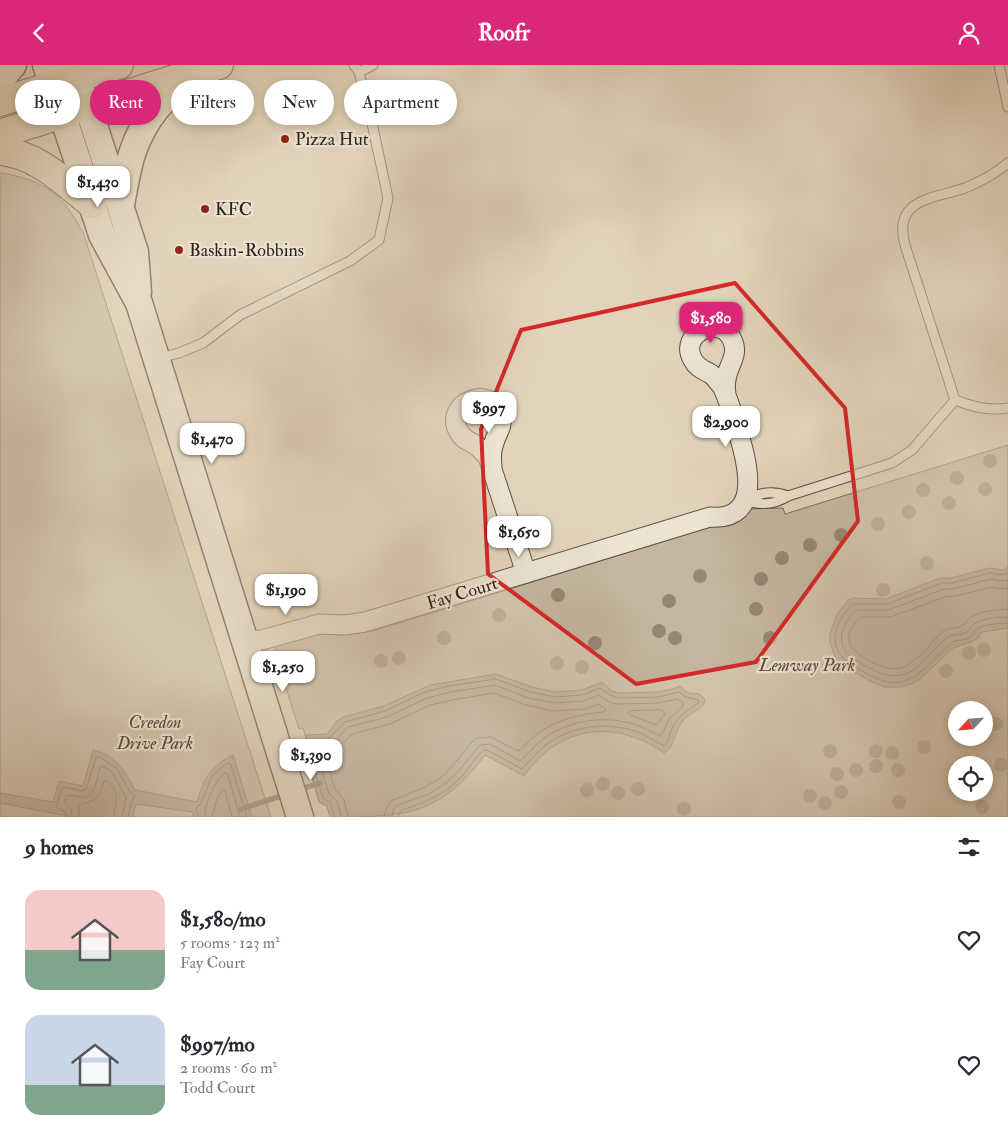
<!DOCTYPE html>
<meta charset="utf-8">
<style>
:root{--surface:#fff;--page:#f7f7f7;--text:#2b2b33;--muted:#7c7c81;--accent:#db2777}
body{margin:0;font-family:"IM FELL Double Pica",serif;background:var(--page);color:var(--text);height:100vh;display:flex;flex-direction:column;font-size:19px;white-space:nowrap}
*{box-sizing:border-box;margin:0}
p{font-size:16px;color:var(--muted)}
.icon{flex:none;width:28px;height:28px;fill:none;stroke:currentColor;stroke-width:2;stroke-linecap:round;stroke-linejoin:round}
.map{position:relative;height:752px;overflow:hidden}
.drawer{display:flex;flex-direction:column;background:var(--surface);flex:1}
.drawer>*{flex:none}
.top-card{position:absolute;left:15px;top:15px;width:500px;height:45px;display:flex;gap:10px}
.needle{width:32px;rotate:244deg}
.controls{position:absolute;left:948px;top:636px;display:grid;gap:10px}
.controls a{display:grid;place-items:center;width:45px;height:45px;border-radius:50%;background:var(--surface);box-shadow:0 2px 8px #0003;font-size:25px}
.price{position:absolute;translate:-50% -42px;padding:0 11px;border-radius:10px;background:#fff;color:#222;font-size:16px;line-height:32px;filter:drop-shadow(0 1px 2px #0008)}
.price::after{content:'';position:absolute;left:50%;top:30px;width:15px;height:11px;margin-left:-8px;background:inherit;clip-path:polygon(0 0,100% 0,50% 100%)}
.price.active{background:var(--accent);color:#fff}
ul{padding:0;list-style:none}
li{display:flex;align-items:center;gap:15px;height:125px;padding:0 25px}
li span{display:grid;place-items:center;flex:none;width:140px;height:100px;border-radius:15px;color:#555}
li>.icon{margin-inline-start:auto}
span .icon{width:60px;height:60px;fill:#fffc;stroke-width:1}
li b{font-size:21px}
h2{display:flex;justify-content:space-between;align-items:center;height:60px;padding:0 25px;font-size:21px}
.pill{padding:0 18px;border-radius:22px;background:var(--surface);box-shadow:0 2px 8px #0003;font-size:18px;line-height:45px}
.pill.active{background:var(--accent);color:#fff}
header{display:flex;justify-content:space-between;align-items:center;height:65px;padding:0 25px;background:var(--accent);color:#fff;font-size:22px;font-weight:700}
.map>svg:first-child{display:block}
.green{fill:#c4b6a0;stroke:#7a6c5e;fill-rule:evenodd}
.water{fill:#a69885;stroke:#77695b}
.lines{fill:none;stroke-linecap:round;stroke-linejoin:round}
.shore{stroke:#6c5e50;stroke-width:1}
.stream{stroke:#77695b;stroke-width:5.5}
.lane-casing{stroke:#5d4f43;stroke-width:11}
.street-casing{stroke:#5d4f43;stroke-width:21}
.secondary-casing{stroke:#31231b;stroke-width:29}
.highway-casing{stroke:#31231b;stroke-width:30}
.lane{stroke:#ece3d3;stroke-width:9}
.street{stroke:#ece3d3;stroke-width:19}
.secondary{stroke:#ece3d3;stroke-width:26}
.highway{stroke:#e2d4bb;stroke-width:28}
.tree{fill:#958775}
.marked{fill:none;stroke:#d62828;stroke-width:4;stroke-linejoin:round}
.poi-dot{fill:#8f2418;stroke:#ece3d3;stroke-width:2}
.labels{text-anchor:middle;stroke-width:4.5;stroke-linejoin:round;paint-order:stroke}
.poi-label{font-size:18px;fill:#31231b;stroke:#ece3d3;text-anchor:start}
.street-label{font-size:18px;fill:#31231b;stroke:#ece3d3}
.park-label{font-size:18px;font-style:italic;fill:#56483c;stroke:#ece3d3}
</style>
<header><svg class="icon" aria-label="back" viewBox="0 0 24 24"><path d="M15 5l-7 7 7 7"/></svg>Roofr<svg class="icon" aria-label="person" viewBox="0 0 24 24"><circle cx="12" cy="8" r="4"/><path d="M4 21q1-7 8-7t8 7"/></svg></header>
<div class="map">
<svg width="1008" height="752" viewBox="0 0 1008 752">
<rect width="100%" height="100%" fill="#e2d4bb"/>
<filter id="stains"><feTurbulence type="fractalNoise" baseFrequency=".004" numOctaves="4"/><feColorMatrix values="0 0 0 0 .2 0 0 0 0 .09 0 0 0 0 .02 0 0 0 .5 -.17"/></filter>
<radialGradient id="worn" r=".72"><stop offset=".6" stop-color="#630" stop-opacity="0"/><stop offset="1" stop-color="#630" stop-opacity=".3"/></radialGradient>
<g class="green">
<path d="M0,108C21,111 42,117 58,132C68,141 76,156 83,167L271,752H0Z"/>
<path d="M1008,380V752H330L327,741L319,737L309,701L312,694L303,663L299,664L276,591L275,580L309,568L341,570L373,566L720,459L750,444L783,443L785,449ZM956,645H984V672H956ZM956,700H984V728H956Z"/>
</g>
<g class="water">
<path d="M1008,501V563L982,567L978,573L971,577L953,583L918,616L902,622H884L870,616L837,597L830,578V569L836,551L848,535L852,533L886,534L940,513H951L989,503L1004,505Z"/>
<path d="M496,609L532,622L555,627L582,625L599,618H603L612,626L619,628L657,627L673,624L680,621L688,628L699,629L705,634C705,644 693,646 687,652C677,660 677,669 672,679C671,683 667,685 664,688C614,653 559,661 524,711L485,690C439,752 402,752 330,752L327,741L319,737L309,701L312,694L305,670L327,669L337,656L343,652L384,641L430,620Z"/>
<path d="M93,685C115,690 125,706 135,725L197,737C204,713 210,702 233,690L252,752H194L192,747L136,739L133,752H73L0,738V728L53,737L59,716L83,721Z"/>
</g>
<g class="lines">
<g class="shore">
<path d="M1008,508L1001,510L990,508L952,518H942L887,539H853C843,549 835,560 835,575C836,590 845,596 857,603C905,633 915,612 950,579C955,574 961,576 967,574C973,571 974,567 978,563C983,560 1002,558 1008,558"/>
<path d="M1008,515L1000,516L991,514L953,524H944L888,545H856C848,554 839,565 842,578C845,590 853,594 862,599C907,625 914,604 945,574C952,568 960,571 967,567C970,565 971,561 974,559C981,553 999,552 1008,552"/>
<path d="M1008,523L999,524L991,522L955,531L945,532L890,552H860C853,560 846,568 850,579C855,592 889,608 902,603C915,598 930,580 939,570C948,561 956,565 963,560C966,558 968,554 971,552C980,546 997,545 1008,544"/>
<path d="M662,645L665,649L656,660L630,650L628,648L630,646Z"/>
<path d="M66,752L65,747L56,742L62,723L65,722L82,726L86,724L96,693L98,691L116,703L130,727L135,731L131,738L128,752"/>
<path d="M72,752L71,744L65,738L66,731C72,729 76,732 82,732C96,732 97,712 100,702L102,701L112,707L126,732L122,752"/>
<path d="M80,752L78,740C96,736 99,734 104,716L106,715C122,727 115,736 114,752"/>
<path d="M198,752L196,743C210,732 203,709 229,698L231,700L247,752"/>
<path d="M205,752C204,741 215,714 225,708L228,710L240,752"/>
<path d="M212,752L217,734L222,725L225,726L232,752"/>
<path d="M334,752L331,738L323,733L314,703L317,694L313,675L328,674L345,657L385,646L425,627L449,621L496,614L530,627L555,632L583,630L600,623L610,630L619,633L658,632L679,627L686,632L699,635L698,638C688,645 678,651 672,663C669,669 670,676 664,681C656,677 648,671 640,668C610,656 573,660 547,679C537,686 530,696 522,704L489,686L484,685C476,691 470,702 463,710C446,729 425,738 401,745L398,752"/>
<path d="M341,752L337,736L329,729L321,703L323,695L321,681L334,678L348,662L387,652L427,633L450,627L495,620L528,633L555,638L584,636L598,630L611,638L619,639L658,638L677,634L683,638V641L670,653L661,671C649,666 638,659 625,657C597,651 566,657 543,674C534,681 528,689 520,696L490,679L480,680L456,709L443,720L429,729L398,740L393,745L392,752"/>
<path d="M348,752L344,735L335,724L329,704L331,688L340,682L352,669L390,659L430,640L452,635L494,628L526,640L553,646L586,644L598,639L606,644L604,647C581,649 559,654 540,667C532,673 526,680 518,686L491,672L477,673L471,678L450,704L439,714L425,722L391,736L386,744L384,752"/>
</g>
<g class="stream">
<path d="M298,725L320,718"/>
<path d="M241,744L287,729"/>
</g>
<defs>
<g id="lane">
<path d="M999,0L1008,42"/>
<path d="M359,7L373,0"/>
<path d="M159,293L179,288L203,278L240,250L350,196L379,175L388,133L372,58L359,7L354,0"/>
<path d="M955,335L905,180C892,133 934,134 965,123C980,117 995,109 1008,98"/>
<path d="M745,435C761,441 774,440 788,431L892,398L912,385L955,335C973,342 989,346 1008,343"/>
<path d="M746,435C760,427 773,425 788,431"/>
</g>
<g id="street">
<path d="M492,401C491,393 491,385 494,378C496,369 503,362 501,352C493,317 442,338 459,367C463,375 470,376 477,381C481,384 484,388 488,392L526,508"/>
<path d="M245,575H262L319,559L345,560L365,557L710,452C766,456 746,392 736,360C732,347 728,333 722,321C718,317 715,312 711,309C704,305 697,303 693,295C677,268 723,247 733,277C738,289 730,298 727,310C725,317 725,323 726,329"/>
</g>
<g id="secondary">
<path d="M46,0L102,170L139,238L300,752"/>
<path d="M70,0L88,42L135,187L138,227"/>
<path d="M0,15L13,0"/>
<path d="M121,140C128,102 131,76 156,44C166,31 186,18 199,6"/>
</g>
<g id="highway">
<path d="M0,37L119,0"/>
<path d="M0,69L219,0"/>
<path d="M0,86C37,89 64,117 92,139"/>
</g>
</defs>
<use href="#lane" class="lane-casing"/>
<use href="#street" class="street-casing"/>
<use href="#secondary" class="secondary-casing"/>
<use href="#highway" class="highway-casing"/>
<use href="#lane" class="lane"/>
<use href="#street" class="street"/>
<use href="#secondary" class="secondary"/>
<use href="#highway" class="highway"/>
</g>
<g class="tree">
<circle cx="990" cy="396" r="7"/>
<circle cx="957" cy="413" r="7"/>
<circle cx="985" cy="424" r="7"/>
<circle cx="923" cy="425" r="7"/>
<circle cx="949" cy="438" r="7"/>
<circle cx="909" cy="447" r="7"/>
<circle cx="878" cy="459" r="7"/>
<circle cx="841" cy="470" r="7"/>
<circle cx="810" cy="480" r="7"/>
<circle cx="782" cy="493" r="7"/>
<circle cx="927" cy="498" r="7"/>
<circle cx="700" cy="511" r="7"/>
<circle cx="761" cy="514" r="7"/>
<circle cx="883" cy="525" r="7"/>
<circle cx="558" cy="530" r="7"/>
<circle cx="669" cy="536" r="7"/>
<circle cx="756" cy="544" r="7"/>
<circle cx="499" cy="550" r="7"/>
<circle cx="659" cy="566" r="7"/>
<circle cx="444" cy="573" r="7"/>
<circle cx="675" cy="573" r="7"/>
<circle cx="770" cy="573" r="7"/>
<circle cx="595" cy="578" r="7"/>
<circle cx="984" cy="585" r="7"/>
<circle cx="969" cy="588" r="7"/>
<circle cx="399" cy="593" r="7"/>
<circle cx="381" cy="596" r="7"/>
<circle cx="557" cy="598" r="7"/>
<circle cx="582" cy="602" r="7"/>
<circle cx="946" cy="606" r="7"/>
<circle cx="996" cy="659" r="7"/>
<circle cx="924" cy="682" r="7"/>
<circle cx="830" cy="686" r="7"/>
<circle cx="876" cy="686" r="7"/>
<circle cx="892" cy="688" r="7"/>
<circle cx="1001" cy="700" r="7"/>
<circle cx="876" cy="701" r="7"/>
<circle cx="856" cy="705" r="7"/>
<circle cx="898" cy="705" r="7"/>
<circle cx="837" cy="709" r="7"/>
<circle cx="603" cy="719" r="7"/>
<circle cx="638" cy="724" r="7"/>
<circle cx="587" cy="725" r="7"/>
<circle cx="841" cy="727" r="7"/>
<circle cx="618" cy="728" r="7"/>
<circle cx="810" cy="731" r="7"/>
<circle cx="899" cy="737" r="7"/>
<circle cx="825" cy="738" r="7"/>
<circle cx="982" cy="742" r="7"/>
<circle cx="684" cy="744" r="7"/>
</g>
<path d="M0 0H1008V752H0ZM735,218L845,343L858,456L756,597L636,619L488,509L481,364L521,265Z" fill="#e2d4bb" fill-opacity=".55" fill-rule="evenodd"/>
<path class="marked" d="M735,218L845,343L858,456L756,597L636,619L488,509L481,364L521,265Z"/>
<g class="poi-dot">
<circle cx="285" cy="74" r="5"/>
<circle cx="205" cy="144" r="5"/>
<circle cx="179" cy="185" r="5"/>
</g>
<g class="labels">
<g class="poi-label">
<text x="295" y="80">Pizza Hut</text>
<text x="215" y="150">KFC</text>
<text x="189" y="191">Baskin-Robbins</text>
</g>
<g class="street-label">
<text transform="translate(462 528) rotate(-17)" y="6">Fay Court</text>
</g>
<g class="park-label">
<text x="807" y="606">Lemway Park</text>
<text x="155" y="663">Creedon<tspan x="155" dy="21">Drive Park</tspan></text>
</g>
</g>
<rect width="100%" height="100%" filter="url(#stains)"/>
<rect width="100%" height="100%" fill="url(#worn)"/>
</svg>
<div class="controls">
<a><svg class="needle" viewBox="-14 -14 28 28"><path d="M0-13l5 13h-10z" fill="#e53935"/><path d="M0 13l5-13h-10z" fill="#7c7c81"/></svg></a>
<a><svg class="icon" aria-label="locate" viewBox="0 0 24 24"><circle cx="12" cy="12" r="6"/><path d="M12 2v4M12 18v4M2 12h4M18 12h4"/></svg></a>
</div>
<b class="price" style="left:98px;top:143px">$1,430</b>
<b class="price active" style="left:711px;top:279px">$1,580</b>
<b class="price" style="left:489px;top:369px">$997</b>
<b class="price" style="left:726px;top:383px">$2,900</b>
<b class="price" style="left:212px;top:400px">$1,470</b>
<b class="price" style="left:519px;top:493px">$1,650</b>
<b class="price" style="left:286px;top:551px">$1,190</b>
<b class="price" style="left:283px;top:628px">$1,250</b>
<b class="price" style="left:311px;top:716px">$1,390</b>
<div class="top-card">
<a class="pill">Buy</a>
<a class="pill active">Rent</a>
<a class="pill">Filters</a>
<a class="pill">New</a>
<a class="pill">Apartment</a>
</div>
</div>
<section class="drawer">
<h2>9 homes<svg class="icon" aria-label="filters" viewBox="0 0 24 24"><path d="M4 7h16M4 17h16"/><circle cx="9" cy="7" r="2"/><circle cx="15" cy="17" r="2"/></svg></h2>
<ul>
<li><span style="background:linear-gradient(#f6c9c9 60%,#7fa58c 0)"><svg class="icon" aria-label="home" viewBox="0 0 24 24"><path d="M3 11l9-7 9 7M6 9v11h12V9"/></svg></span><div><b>$1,580/mo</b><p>5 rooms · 123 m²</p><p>Fay Court</p></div><svg class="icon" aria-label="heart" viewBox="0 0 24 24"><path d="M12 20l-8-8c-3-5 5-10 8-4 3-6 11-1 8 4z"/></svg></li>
<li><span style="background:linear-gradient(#c9d6e8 70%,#7fa58c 0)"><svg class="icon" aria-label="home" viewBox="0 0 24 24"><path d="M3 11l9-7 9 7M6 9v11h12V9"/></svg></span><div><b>$997/mo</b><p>2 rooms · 60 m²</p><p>Todd Court</p></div><svg class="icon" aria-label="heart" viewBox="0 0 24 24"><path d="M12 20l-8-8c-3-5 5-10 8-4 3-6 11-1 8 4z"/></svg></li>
</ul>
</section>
